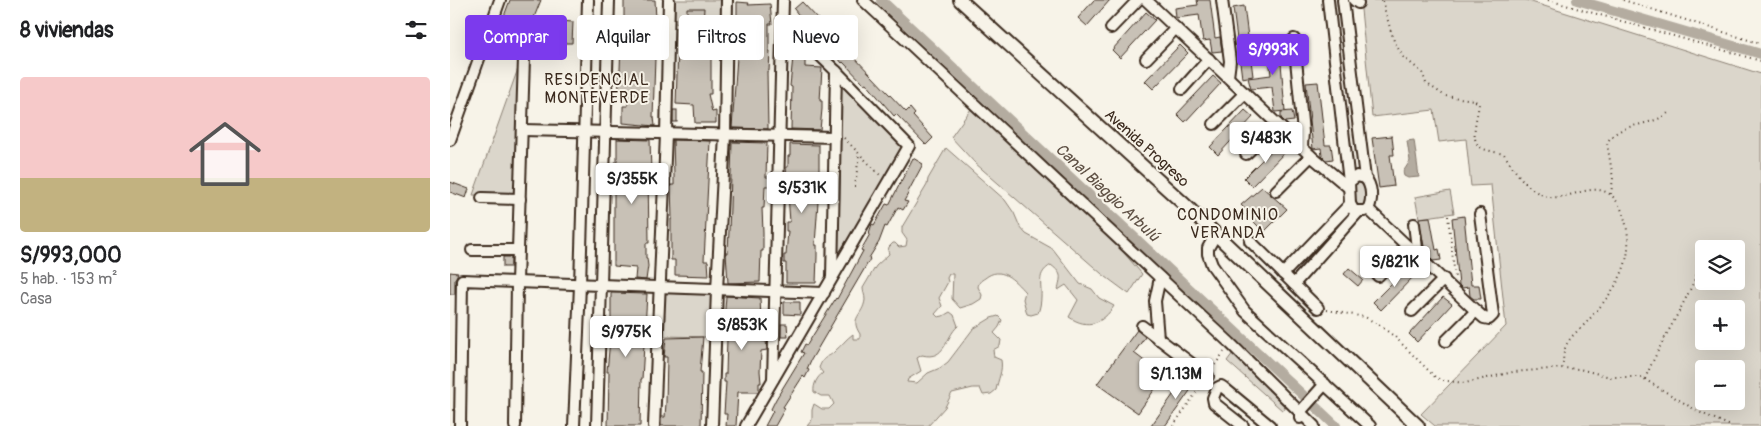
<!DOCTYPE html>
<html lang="es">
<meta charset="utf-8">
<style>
:root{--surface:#fff;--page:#f2f2f2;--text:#202124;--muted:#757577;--line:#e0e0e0;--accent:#7c3aed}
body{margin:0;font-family:Pangolin,sans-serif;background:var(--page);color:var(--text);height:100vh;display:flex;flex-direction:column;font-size:19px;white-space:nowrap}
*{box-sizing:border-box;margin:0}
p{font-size:16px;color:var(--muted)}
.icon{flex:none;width:28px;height:28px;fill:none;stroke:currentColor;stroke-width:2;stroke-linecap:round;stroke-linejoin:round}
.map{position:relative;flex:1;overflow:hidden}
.details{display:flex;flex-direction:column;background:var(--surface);width:450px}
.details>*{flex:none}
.hud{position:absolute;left:15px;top:15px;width:475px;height:45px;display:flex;gap:10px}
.tools{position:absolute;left:1245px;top:240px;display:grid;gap:10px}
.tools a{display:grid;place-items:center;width:50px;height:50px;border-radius:5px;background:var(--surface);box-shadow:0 5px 20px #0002;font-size:25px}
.price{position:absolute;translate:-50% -42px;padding:0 11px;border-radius:5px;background:#fff;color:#222;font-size:16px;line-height:32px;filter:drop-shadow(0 1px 2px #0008)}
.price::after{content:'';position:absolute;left:50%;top:30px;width:15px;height:11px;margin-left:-8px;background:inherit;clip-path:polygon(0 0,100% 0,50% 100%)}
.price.selected{background:var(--accent);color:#fff}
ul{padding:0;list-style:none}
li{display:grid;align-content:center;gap:10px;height:265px;padding:0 20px}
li+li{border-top:1px solid var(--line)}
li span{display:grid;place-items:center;height:155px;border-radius:5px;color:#555}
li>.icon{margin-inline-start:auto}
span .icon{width:90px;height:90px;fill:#fffc;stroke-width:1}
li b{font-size:21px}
h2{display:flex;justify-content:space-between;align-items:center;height:60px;padding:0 20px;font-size:21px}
.chip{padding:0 18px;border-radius:5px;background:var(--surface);box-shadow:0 5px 20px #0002;font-size:18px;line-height:45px}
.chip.selected{background:var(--accent);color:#fff}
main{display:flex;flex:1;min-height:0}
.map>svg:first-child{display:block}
.green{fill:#dbd6cb;stroke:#8b8074;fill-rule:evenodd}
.water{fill:#b4aca0;stroke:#84786c}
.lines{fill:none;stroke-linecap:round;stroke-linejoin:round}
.canal{stroke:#b4aca0;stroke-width:10}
.building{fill:#c8c1b6;stroke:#3b2a1e}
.minor-casing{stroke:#3b2a1e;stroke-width:14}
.major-casing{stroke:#3b2a1e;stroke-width:16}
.path{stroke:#3b2a1e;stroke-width:2;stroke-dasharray:1 4;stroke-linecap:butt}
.minor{stroke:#f7f3e8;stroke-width:10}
.major{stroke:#f7f3e8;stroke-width:12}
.labels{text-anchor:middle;stroke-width:4;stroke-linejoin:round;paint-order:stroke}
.street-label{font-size:15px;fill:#3b2a1e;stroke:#f7f3e8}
.neighbourhood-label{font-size:16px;letter-spacing:1px;fill:#3b2a1e;stroke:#f7f3e8}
.water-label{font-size:16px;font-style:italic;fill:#5f5145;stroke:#f7f3e8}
</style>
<main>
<section class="details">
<h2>8 viviendas<svg class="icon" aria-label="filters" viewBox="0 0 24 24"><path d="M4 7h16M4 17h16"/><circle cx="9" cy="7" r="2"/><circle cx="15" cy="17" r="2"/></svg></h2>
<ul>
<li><span style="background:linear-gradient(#f6c9c9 65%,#c2b280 0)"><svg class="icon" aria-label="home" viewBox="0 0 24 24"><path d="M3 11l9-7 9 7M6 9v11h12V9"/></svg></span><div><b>S/993,000</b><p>5 hab. · 153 m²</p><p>Casa</p></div></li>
</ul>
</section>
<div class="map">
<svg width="1311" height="426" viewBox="0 0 1311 426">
<rect width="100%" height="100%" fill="#f7f3e8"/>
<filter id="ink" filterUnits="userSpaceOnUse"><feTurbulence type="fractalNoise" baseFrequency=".02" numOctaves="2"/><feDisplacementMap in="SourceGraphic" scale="10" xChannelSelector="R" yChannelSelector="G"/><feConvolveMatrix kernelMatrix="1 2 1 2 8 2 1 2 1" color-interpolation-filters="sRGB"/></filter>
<g filter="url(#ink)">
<g class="green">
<path d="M225,0H273L272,25L224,23Z"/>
<path d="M910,0H1075L1311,74V426H985L971,414L1056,326L1041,185L1021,186L1016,139L989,142L984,110L922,117ZM1254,249H1286V281H1254ZM1254,309H1286V341H1254ZM1254,369H1286V401H1254Z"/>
<path d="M70,63L65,196L23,195Z"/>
<path d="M391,82L453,148L386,264Z"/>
<path d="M521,109L539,121L573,158L589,170L601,184L668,246L692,274L679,294L652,274L525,163L501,137Z"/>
<path d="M496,148L555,200L564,213L570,227L576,234L603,249L630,284L642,289L649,298L664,306C653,323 638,330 619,317L628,300L616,285L608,290C610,277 614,275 601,265C586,274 592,283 591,297C591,302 590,308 588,313L581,315L577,314L573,299L575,292C564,280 551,265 535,278C530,281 529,282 528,287L532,295L531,299L523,304L510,308L502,299L503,274H499L497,278L498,282L489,298L492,306L485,314L488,317L493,316L500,312L504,315L508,326C495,337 496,361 472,355L467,358L471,371L458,379L457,382L467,383L478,373L490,368L498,362L523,329L541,318L548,316L552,320L549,327L544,333L551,340L550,346L543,350L544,357L551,360C553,371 548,379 546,390L541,394L533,395L530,388H523L502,393L495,407L478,426H357L362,420V410L364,404L372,409H379L384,404L380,396H371L364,392C363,385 367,377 373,373L369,368C374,354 378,359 385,351C392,345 396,339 403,334V339H410V334C399,317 413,316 415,300C415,295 413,292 413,288L426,266L439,254L438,251L439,247L443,243H445L449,247L456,246L457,240L452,233V227L477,185L478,179Z"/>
<path d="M909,182L914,186L917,196L916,206L905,207L903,184Z"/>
<path d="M1000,191L1004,213L969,218L965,197Z"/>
<path d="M214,292L263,293L262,337L213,336Z"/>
<path d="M783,353L838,405L833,411L777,361Z"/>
</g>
<path class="water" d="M964,140L969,177L958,178L954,176L953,172L960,161L957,141Z"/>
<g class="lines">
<g class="canal">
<path d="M431,0L886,426"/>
<path d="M1127,0L1311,54"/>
</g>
</g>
<g class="building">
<path d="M60,0H91L73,45L47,35Z"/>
<path d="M174,0H205L206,20L203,58H205L203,117H204L205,126L173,123V106H178L177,90L169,89L168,70H170L171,43L168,42V34H172V23H174Z"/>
<path d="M644,0H660L637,26L628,18Z"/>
<path d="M747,0H760L765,38L770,37L772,51L762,52L760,40L753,41L749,15L726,18L725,8L748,5Z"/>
<path d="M287,2L299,3L298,5L320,4L322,24H319V51H320L319,71H317L318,129L282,128L287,57H284V25L287,26Z"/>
<path d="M352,2L456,112L460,108L465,114L463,116L483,138L476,145L446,114L444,116L416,83L414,84L393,62L392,63L379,47L350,17L344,9Z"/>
<path d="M794,6L803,76L792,78L783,8Z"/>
<path d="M237,8H254L253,25H261V94H258L262,112L266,111V123H245L244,105L226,104L229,17H237Z"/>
<path d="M696,12L705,20L670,58L662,50Z"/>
<path d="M110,21L123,22L122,43H110V39L98,38V25L110,26Z"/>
<path d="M829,39L835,111L825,112L822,87L801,89L798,78L821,75L817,40Z"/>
<path d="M730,45L738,53L703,89L695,81Z"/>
<path d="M339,46L350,47V55L339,54Z"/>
<path d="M343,57H355V67L372,68L370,101H372V109L370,130L341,129L342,87L340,86Z"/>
<path d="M763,76L771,83L735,122L727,114Z"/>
<path d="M868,82L875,145H881L883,159L876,160L872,156L871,148L863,149L856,83Z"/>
<rect x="223" y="110" width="4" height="12"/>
<path d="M795,110L803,117L768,155L760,147Z"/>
<path d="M842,111L844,121L835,122L831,118V112Z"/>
<path d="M942,136L944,155H940L944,186L929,188L922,138Z"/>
<path d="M167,139L200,140L201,172H198L199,243H196V258H197L198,266L196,280L185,279L186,268L164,266V187H166L167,172H165V162H167Z"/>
<path d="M223,140L260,141L254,261H258L259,276L225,275V260H221V219H222L221,185H224V175Z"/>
<path d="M282,142L317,143L316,177H321V186H315L314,208H312L313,232V251H311L310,282L278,283L276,253H278L280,207Z"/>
<path d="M830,142L838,149L802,186L794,178Z"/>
<path d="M340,144L369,145V187L365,245H367V256L366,283H336V263H334V255H336L338,231H336V222H340L336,167H338V156H340Z"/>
<path d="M463,158L473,164L458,192H459L454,201L458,202L453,210L448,207L437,227L435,226L429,242L419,258L420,259L416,266L361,360L357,369L359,370L355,378L353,376L333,407L335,408L325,426H315L323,411L321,409L326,399L354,353L351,352L355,344L357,345L386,298L387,299L413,251L411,250L420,234L419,233L422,224L424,225L436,204L439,205Z"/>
<path d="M0,182L19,189L16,198L0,192Z"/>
<path d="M812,187L837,209L814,232L802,220L804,218L791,205Z"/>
<path d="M1014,216L1021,285H1029L1031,299H1024L1020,296L1019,287L1012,288L1009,285L1002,218Z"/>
<path d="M980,217L986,250L989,249L991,260L983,261L980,258L979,251H982L975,252L969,218Z"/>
<rect x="53" y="257" width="8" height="10"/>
<path d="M960,265L966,271V274L931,310L923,302Z"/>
<path d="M899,268L913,280L908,286L894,274Z"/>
<path d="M0,272L8,273L5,279V294H0Z"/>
<path d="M161,293L197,294L192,379H191L190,426H158L159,372H157L161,329Z"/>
<path d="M276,296L310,298L312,341H316L317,350L311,351L310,371L311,383H309V389L308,392H288L286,426H276L277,414H274L276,382H274V374H276L277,338H274V322Z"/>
<path d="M993,297L1002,304L967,342L959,334Z"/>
<path d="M334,302H350V315L334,314Z"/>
<path d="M331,324H337L338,337H331Z"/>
<path d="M687,330L695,337L684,353L714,376L688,413L647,384Z"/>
<path d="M253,337L250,372H252L251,426H211V417H215L216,403L217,357H214L216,338Z"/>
<path d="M740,371L749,378L715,426H701Z"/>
</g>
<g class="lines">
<defs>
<g id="minor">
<path d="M413,0L780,343L864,426"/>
<path d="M696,0L861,156L898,187"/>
<path d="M772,0L780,61L778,77"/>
<path d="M878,0L899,182"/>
<path d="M893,0L915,178"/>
<path d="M904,0L908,3"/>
<path d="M661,28L688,0"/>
<path d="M844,39L853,132L852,146"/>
<path d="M696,59L726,28"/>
<path d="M732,89L759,59"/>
<path d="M764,124L795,93"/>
<path d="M72,130L385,137"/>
<path d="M0,140L50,0"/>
<path d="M796,154L827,124"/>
<path d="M907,176L915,178C922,185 923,200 918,209L914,211H904L900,204L899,182Z"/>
<path d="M826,191L861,156"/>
<path d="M32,198L70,199"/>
<path d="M918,209L1026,311L1034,318L1039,319L1043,315L1030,214"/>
<path d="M964,224L968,256"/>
<path d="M766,234L758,248V254L762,265L795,311L920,426"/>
<path d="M800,241L868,308"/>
<path d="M22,250H68"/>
<path d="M833,274L900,204"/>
<path d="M928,276L957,246"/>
<path d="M382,277L386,71"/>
<path d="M844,284L909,211"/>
<path d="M962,311L994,279"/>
<path d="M692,326L758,376"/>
<path d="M708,339L705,301L710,278"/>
<path d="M996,341L1026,311"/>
<path d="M323,379L333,0"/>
<path d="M850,418V412L875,384"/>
<path d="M10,426L12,280L374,293"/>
<path d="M65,426L67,282L74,58"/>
<path d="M124,426L130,285L138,0"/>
<path d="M147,426L159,0"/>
<path d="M204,426L216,134L219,0"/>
<path d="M262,426L267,290L275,135L277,0"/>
<path d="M296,426L459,146L386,71L332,19"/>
<path d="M793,426L764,403L763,398L767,388L771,386L774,388L820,426"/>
</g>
<path id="major" d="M510,0L734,204L968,426"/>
</defs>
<use href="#minor" class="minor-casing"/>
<use href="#major" class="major-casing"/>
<g class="path">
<path d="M1098,0L1311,61"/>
<path d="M1173,0L1311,44"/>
<path d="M932,1L944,41L953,57L972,72L976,83L995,96L1024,100L1029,104C1028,115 1019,139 1030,147C1036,151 1046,152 1054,154C1065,171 1078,193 1100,197C1121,200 1147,178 1165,199C1172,208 1175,218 1177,230C1184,268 1160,296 1136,323C1130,329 1122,335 1118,342C1113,349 1113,360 1113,368"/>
<path d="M394,138L431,176"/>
<path d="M405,187L409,154"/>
<path d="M1161,194L1163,178L1157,143C1169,121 1200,128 1218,113"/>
<path d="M998,216L1005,277"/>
<path d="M1256,249L1257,247"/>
<path d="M877,310L915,317L929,325L945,337L986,378L997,381L1015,383L1063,372L1113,368L1129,369L1160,377H1191L1249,412L1281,426"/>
<path d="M762,369L774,352"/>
<path d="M1195,379C1212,337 1240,299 1254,255"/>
<path d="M723,426L753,383"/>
</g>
<use href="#minor" class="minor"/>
<use href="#major" class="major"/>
</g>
</g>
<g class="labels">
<g class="street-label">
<text transform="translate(697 148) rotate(42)" y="5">Avenida Progreso</text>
</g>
<g class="neighbourhood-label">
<text x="147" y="85">RESIDENCIAL<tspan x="147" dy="18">MONTEVERDE</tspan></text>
<text x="778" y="220">CONDOMINIO<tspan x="778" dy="18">VERANDA</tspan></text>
</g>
<g class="water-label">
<text transform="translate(658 192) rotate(43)" y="6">Canal Biaggio Arbulú</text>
</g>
</g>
</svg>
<div class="tools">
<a><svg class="icon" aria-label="layers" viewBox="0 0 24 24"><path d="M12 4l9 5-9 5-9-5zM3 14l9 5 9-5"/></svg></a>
<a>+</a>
<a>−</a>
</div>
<b class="price selected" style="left:823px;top:76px">S/993K</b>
<b class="price" style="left:816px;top:164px">S/483K</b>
<b class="price" style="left:182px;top:205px">S/355K</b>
<b class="price" style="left:352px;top:214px">S/531K</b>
<b class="price" style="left:945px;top:288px">S/821K</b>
<b class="price" style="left:292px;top:351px">S/853K</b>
<b class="price" style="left:176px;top:358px">S/975K</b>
<b class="price" style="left:726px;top:400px">S/1.13M</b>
<div class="hud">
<a class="chip selected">Comprar</a>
<a class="chip">Alquilar</a>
<a class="chip">Filtros</a>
<a class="chip">Nuevo</a>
</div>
</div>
</main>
